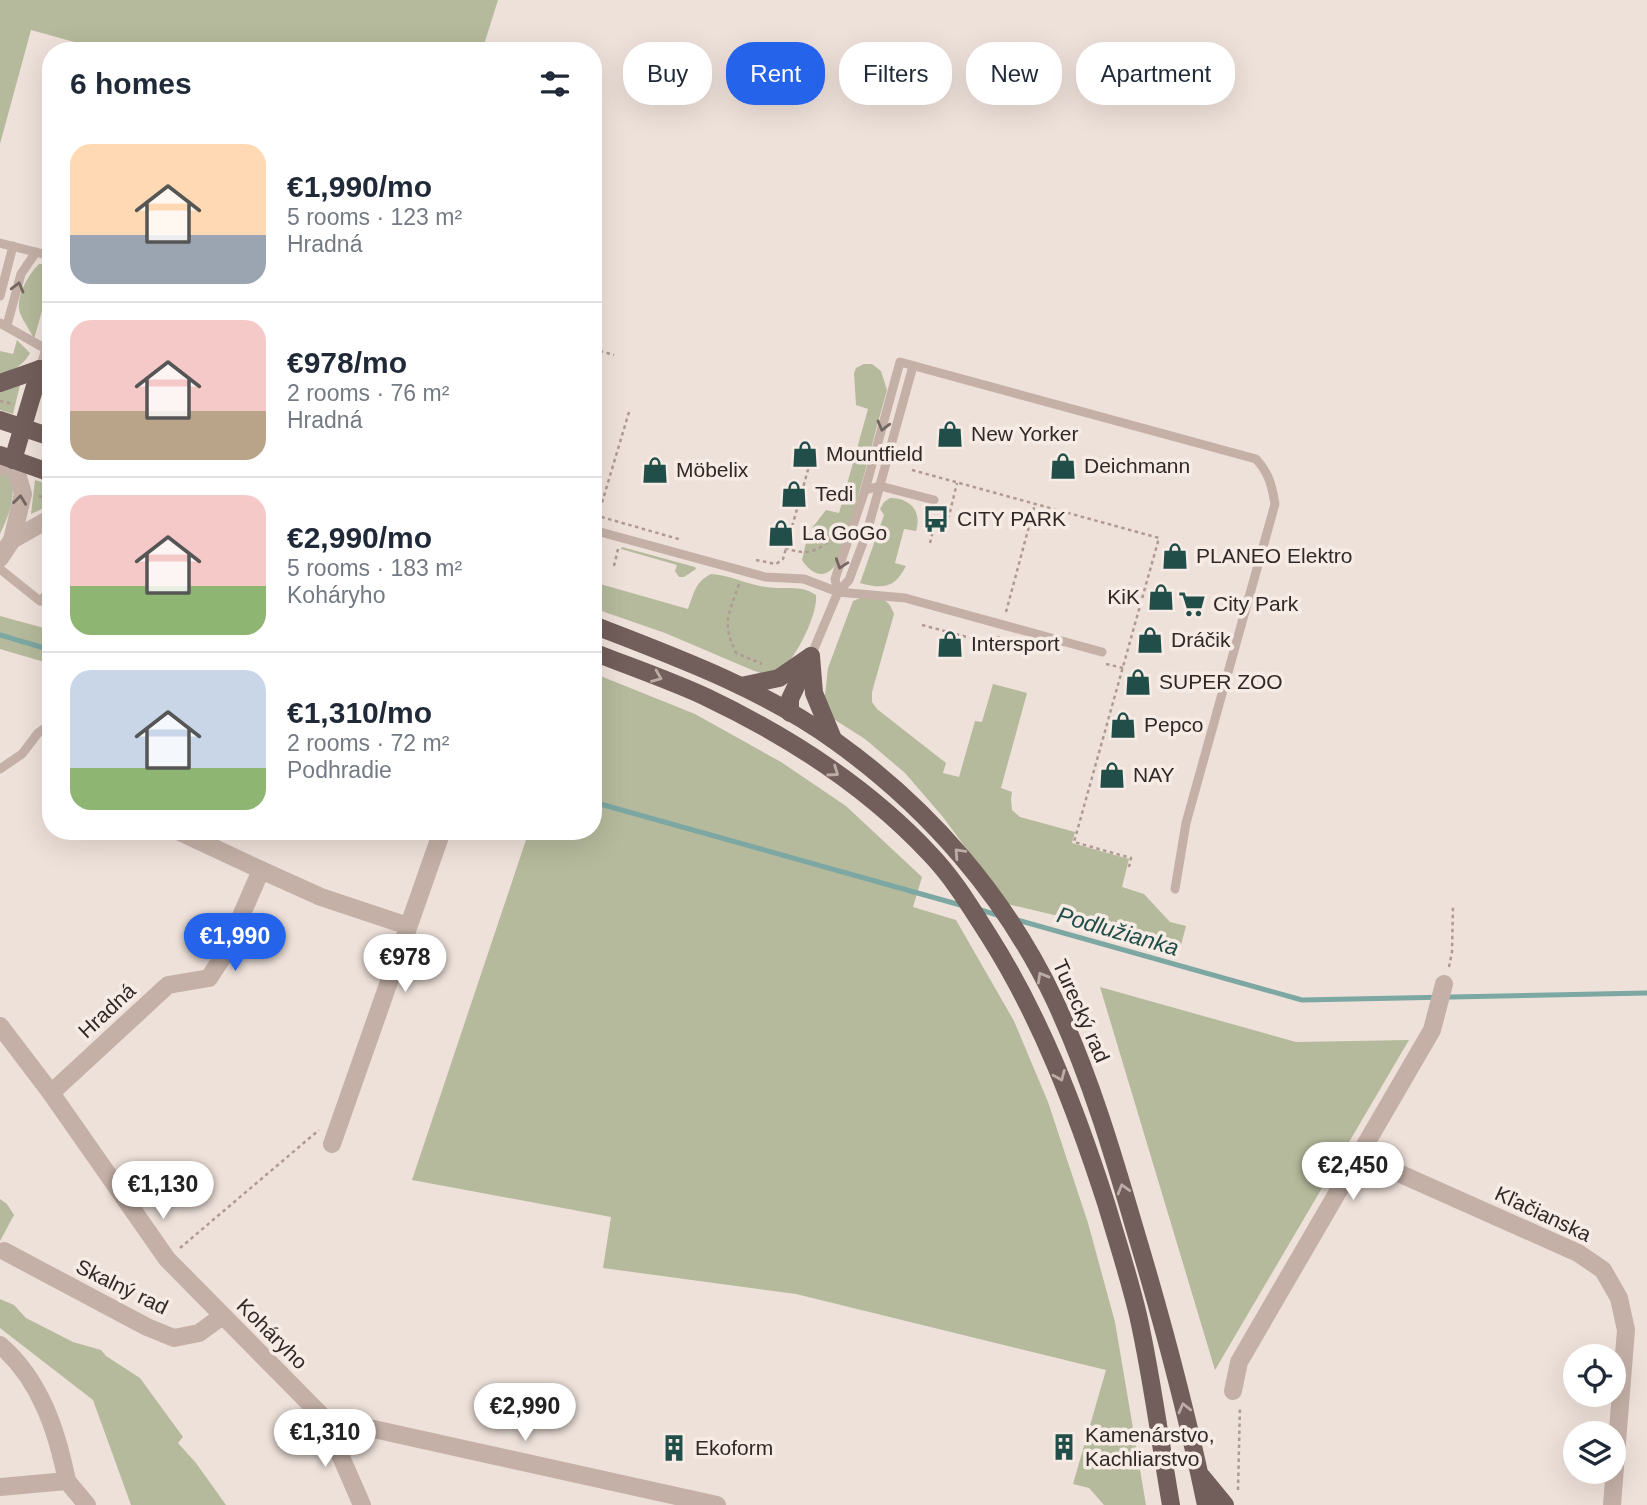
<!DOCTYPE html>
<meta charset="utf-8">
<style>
:root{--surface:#fff;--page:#f2f2f3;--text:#1f2937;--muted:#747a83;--line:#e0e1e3;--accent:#2563eb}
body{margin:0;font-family:Arial,sans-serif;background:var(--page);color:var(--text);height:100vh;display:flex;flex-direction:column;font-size:26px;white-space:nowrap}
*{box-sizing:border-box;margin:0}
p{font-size:23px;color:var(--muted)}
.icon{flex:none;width:38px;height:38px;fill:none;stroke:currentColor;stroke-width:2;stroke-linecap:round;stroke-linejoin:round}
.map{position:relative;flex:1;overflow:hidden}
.panel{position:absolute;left:42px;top:42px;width:560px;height:798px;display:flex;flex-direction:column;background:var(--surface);border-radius:28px;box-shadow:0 7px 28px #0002}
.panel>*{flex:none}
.banner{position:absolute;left:623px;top:42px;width:665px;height:63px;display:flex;gap:14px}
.controls{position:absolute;left:1563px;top:1344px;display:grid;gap:14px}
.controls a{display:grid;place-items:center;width:63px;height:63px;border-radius:50%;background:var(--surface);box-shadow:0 7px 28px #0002;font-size:35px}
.price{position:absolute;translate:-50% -60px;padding:0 16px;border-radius:24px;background:#fff;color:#222;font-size:23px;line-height:46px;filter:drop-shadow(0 2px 4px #0008)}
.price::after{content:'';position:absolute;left:50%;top:42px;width:21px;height:16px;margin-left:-10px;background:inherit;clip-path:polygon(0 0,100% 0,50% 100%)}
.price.active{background:var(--accent);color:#fff}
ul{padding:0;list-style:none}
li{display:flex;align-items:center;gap:21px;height:175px;padding:0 28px}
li+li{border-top:2px solid var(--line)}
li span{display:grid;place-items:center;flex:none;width:196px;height:140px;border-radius:21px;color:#555}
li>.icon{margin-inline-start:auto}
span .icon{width:84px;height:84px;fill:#fffc;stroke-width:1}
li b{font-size:30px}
h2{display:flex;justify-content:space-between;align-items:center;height:84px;padding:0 28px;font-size:30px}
.chip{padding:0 24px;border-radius:28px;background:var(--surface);box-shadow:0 7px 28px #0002;font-size:24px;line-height:63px}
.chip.active{background:var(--accent);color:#fff}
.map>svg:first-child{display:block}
.green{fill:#b5ba9c}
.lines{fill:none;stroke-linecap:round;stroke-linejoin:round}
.stream{stroke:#7ca7a3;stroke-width:5}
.path{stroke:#af9a92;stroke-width:2.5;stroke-dasharray:3.5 3.5;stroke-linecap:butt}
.service{stroke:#c4b0a7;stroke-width:9}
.minor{stroke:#c4b0a7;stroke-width:18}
.tertiary{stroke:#c4b0a7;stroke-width:18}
.primary{stroke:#725e5a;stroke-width:18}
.oneway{stroke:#746661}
.oneway2{stroke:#bbaca6}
.labels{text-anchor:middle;stroke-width:7;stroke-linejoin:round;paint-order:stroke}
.poi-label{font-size:21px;fill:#322927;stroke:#f6ece5;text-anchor:start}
.street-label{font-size:21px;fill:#322927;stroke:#f6ece5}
.water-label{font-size:23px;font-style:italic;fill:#224e4a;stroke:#f6ece5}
</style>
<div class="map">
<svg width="1647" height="1505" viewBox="0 0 1647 1505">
<rect width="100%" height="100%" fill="#eee1da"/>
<g class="green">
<path d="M0,0H498L482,51H107L31,30L0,144Z"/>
<path d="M39,264H51V292L44,304L34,339C30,330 23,321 20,313C15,297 28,275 39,264Z"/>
<path d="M17,340L30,353C23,366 13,370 0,375V351L13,354Z"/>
<path d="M864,364H872L881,371L887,390C872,441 861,494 843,544C840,551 838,563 832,569C821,580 809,571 802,560L807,538L822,541L825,531L812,528L826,510L839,513L868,409L856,405L854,373L856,368Z"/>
<path d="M17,384L20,385L13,414L0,410V390Z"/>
<path d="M8,472C19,490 9,516 0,534V474Z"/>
<path d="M35,480L51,485V505L31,514Z"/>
<path d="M890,498C911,498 922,512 916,531L904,529L895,563L906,566C894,589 883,589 860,583L884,515L880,509L884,502Z"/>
<path d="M622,547L695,567L696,569L684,577H679L675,571L677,565L621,549Z"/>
<path d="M711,574C730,575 748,585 766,587C783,590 801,584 816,595C818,615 796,657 781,671L763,674L752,670L665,633L593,608V582L688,609C694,593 695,582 711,574Z"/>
<path d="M863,597C880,599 888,596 894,614L872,692V702L877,709L946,763L943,773L959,777L975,721L982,722L993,684L1027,693L1001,788L1012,792L1011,799L1012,810L1020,817L1075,832L1072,843L1129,859L1122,887L1144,894L1170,922L1186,926L1181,945L1007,904L943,817L905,773L865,739L832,718L821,695H825L828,668L853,601Z"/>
<path d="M0,616L51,630V664L0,649Z"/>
<path d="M593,673L695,714L781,762L846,806L922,877L913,907L956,920L1014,1021L1048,1102L1088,1223L1115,1322L1146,1505H1104L1089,1488L1073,1484L1106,1370L796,1294L603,1268L611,1217L412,1180L529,831H593Z"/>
<path d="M1100,987L1296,1042L1409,1040L1215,1370Z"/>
<path d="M0,1199L7,1204L14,1215L0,1241Z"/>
<path d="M0,1299L14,1305L26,1318L73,1342L101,1350L106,1356L140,1378L183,1437L178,1443L196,1463L226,1505H131L93,1400L0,1328Z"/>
</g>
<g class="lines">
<g class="stream">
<path d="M0,635L51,650"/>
<path d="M593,802L964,906"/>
<path d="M977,909L1001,916"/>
<path d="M1014,919L1302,1000L1647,993"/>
</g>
<g class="path">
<path d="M593,349L614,355"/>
<path d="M0,401L14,404"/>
<path d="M629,412L598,516L682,540"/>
<path d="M912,470L1159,538L1074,842L1131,858L1129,867"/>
<path d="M39,496L51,500"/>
<path d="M593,498L603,501"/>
<path d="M930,543L936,519L949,516L957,483"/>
<path d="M785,548C808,556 817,552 835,536"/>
<path d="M756,560L776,564L783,559L811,459"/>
<path d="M614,566L618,549"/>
<path d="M739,584C729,615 721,621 736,653L762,664"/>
<path d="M1006,612L1035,504"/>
<path d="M922,625L997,645L999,636"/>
<path d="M1106,664L1123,668"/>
<path d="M1449,967L1452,952L1453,905"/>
<path d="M180,1248L319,1130"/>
<path d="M1238,1490L1240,1406"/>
</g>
<g class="service">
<path d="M0,243L51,256"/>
<path d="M0,296L13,246"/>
<path d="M0,323L46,349"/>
<path d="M7,325L21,274L36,252"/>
<path d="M40,369L51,331"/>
<path d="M865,490L880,486L934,500"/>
<path d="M593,530L765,577L804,579L838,592L905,598L1102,652"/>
<path d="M0,569L40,601L51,590"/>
<path d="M838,592L835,579L865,490L900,362L1256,459C1269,473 1272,486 1275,504L1186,823L1175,889"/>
<path d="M811,656L838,592L849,580L867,532L913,366"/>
<path d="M0,769L22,754L38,733L51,724"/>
</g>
<g class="minor">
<path d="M178,831L261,870"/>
<path d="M0,1026L51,1093L167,1259L324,1418L717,1505"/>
<path d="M51,1093L168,985L209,978L224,955L261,870L321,897L408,926"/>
<path d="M332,1144L442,831"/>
<path d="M1358,1155L1578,1253L1603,1270L1619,1298L1626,1330L1612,1505"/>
<path d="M4,1251L147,1327L174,1338L199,1333L221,1317"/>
<path d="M0,1345C40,1379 57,1431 67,1481"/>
<path d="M1233,1391L1239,1362L1432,1030L1444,984"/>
<path d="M324,1418L362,1505"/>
<path d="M0,1487L67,1481L87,1505"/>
</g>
<g class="tertiary">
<path d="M0,467L13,460L23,494L12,540L0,558"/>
<path d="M12,540L51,518"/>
</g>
<g class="primary">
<path d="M40,369L51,394"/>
<path d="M0,383L40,369"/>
<path d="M0,420L51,437"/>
<path d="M0,455L51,473"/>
<path d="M13,460L40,369"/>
<path d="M593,625C676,657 763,689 835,741C929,808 1006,897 1055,1001C1090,1076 1113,1154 1136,1233C1163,1323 1187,1414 1206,1505"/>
<path d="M593,652C631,667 669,680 706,697C788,736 869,788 931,855C954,879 971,908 989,936C1041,1018 1076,1110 1106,1203C1117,1240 1129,1277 1138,1315C1152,1377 1160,1442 1171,1505"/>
<path d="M811,656L814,693L833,739"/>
<path d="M741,686L779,678L811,656"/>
<path d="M790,713V699L809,659"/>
<path d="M1202,1477L1225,1505"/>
</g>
</g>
<defs><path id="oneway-chevron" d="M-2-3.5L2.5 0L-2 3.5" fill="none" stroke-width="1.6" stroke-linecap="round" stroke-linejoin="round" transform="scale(1.75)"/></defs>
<g class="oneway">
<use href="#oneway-chevron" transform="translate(18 287) rotate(-75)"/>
<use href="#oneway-chevron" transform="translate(883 426) rotate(105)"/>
<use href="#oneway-chevron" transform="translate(20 500) rotate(-83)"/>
<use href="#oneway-chevron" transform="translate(841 564) rotate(109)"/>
</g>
<g class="oneway2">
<use href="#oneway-chevron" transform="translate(657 677) rotate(22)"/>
<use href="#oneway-chevron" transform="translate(834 772) rotate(35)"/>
<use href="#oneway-chevron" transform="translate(959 853) rotate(-133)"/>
<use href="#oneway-chevron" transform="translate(1042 977) rotate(-119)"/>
<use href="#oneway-chevron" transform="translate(1060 1076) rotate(67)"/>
<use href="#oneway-chevron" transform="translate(1123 1189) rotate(-106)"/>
<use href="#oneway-chevron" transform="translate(1184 1408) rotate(-104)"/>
</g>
<defs>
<symbol id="shop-bare" viewBox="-9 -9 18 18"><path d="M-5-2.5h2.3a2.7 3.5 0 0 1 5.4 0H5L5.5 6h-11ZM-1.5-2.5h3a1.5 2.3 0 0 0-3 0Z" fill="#224e4a" stroke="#f6ece5" stroke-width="2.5" paint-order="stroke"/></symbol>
<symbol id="bus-bare" viewBox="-9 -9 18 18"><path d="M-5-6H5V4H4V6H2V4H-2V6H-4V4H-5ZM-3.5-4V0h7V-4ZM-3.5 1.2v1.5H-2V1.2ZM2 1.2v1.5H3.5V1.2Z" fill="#224e4a" stroke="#f6ece5" stroke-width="2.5" paint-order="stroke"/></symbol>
<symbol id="supermarket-bare" viewBox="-9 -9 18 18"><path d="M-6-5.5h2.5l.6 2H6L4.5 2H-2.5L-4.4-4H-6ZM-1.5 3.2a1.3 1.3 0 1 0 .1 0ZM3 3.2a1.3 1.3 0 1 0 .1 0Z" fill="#224e4a" stroke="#f6ece5" stroke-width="2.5" paint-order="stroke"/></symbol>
<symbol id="building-bare" viewBox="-9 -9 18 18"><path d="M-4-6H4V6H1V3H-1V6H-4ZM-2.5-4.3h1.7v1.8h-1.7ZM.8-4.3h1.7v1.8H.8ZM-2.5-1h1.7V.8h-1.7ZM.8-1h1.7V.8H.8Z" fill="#224e4a" stroke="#f6ece5" stroke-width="2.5" paint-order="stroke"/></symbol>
</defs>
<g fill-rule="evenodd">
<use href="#shop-bare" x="931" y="415" width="38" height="38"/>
<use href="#shop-bare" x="786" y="435" width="38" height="38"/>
<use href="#shop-bare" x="1044" y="447" width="38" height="38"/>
<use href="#shop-bare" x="636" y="451" width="38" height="38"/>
<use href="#shop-bare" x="775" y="475" width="38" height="38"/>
<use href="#bus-bare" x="917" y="500" width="38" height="38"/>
<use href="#shop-bare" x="762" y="514" width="38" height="38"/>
<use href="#shop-bare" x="1156" y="537" width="38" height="38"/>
<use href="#shop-bare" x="1142" y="578" width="38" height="38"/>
<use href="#supermarket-bare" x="1173" y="585" width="38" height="38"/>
<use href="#shop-bare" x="1131" y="621" width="38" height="38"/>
<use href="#shop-bare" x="931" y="625" width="38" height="38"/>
<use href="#shop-bare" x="1119" y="663" width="38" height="38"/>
<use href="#shop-bare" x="1104" y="706" width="38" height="38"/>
<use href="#shop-bare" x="1093" y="756" width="38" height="38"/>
<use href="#building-bare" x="1045" y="1428" width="38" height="38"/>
<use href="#building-bare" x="655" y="1429" width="38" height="38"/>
</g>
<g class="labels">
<g class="poi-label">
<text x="971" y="441">New Yorker</text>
<text x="826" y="461">Mountfield</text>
<text x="1084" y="473">Deichmann</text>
<text x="676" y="477">Möbelix</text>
<text x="815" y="501">Tedi</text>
<text x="957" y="526">CITY PARK</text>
<text x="802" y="540">La GoGo</text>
<text x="1196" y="563">PLANEO Elektro</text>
<text x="1140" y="604" text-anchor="end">KiK</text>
<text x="1213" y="611">City Park</text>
<text x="1171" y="647">Dráčik</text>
<text x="971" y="651">Intersport</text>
<text x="1159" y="689">SUPER ZOO</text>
<text x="1144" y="732">Pepco</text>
<text x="1133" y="782">NAY</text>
<text x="1085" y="1442">Kamenárstvo,<tspan x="1085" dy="24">Kachliarstvo</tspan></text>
<text x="695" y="1455">Ekoform</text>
</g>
<g class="street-label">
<text transform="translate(107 1011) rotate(-43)" y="7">Hradná</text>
<text transform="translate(1081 1011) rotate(66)" y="7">Turecký rad</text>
<text transform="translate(1543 1214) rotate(25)" y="7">Kľačianska</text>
<text transform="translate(122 1287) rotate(26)" y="7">Skalný rad</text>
<text transform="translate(272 1334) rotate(45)" y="7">Koháryho</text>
</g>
<g class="water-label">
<text transform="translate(1118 931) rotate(16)" y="8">Podlužianka</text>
</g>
</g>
</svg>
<div class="controls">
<a><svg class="icon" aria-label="locate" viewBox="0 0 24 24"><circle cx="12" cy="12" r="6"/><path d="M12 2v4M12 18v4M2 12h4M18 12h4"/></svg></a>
<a><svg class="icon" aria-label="layers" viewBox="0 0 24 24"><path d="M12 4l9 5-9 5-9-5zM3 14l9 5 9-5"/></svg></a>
</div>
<b class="price active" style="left:235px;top:973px">€1,990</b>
<b class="price" style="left:405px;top:994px">€978</b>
<b class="price" style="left:1353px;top:1202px">€2,450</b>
<b class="price" style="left:163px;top:1221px">€1,130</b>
<b class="price" style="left:525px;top:1443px">€2,990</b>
<b class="price" style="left:325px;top:1469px">€1,310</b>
<div class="banner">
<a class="chip">Buy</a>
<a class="chip active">Rent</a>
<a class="chip">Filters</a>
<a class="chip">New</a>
<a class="chip">Apartment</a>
</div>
<section class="panel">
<h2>6 homes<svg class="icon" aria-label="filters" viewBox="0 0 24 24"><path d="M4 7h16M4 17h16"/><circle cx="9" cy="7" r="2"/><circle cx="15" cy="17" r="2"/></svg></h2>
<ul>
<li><span style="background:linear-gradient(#ffd9b3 65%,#9aa5b1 0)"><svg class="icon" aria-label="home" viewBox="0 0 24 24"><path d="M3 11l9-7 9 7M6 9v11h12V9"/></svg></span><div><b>€1,990/mo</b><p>5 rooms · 123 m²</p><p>Hradná</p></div></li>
<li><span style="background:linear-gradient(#f6c9c9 65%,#b9a48a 0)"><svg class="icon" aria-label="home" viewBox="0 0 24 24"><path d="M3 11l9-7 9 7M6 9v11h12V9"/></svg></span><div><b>€978/mo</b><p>2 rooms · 76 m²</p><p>Hradná</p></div></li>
<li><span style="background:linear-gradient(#f6c9c9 65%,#8fb573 0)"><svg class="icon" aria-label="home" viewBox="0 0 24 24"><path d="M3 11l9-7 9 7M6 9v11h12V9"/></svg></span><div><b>€2,990/mo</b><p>5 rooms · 183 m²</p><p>Koháryho</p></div></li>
<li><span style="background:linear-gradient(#c9d6e8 70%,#8fb573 0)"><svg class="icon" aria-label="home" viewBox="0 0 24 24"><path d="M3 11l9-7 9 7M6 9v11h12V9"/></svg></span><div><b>€1,310/mo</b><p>2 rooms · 72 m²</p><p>Podhradie</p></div></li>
</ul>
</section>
</div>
